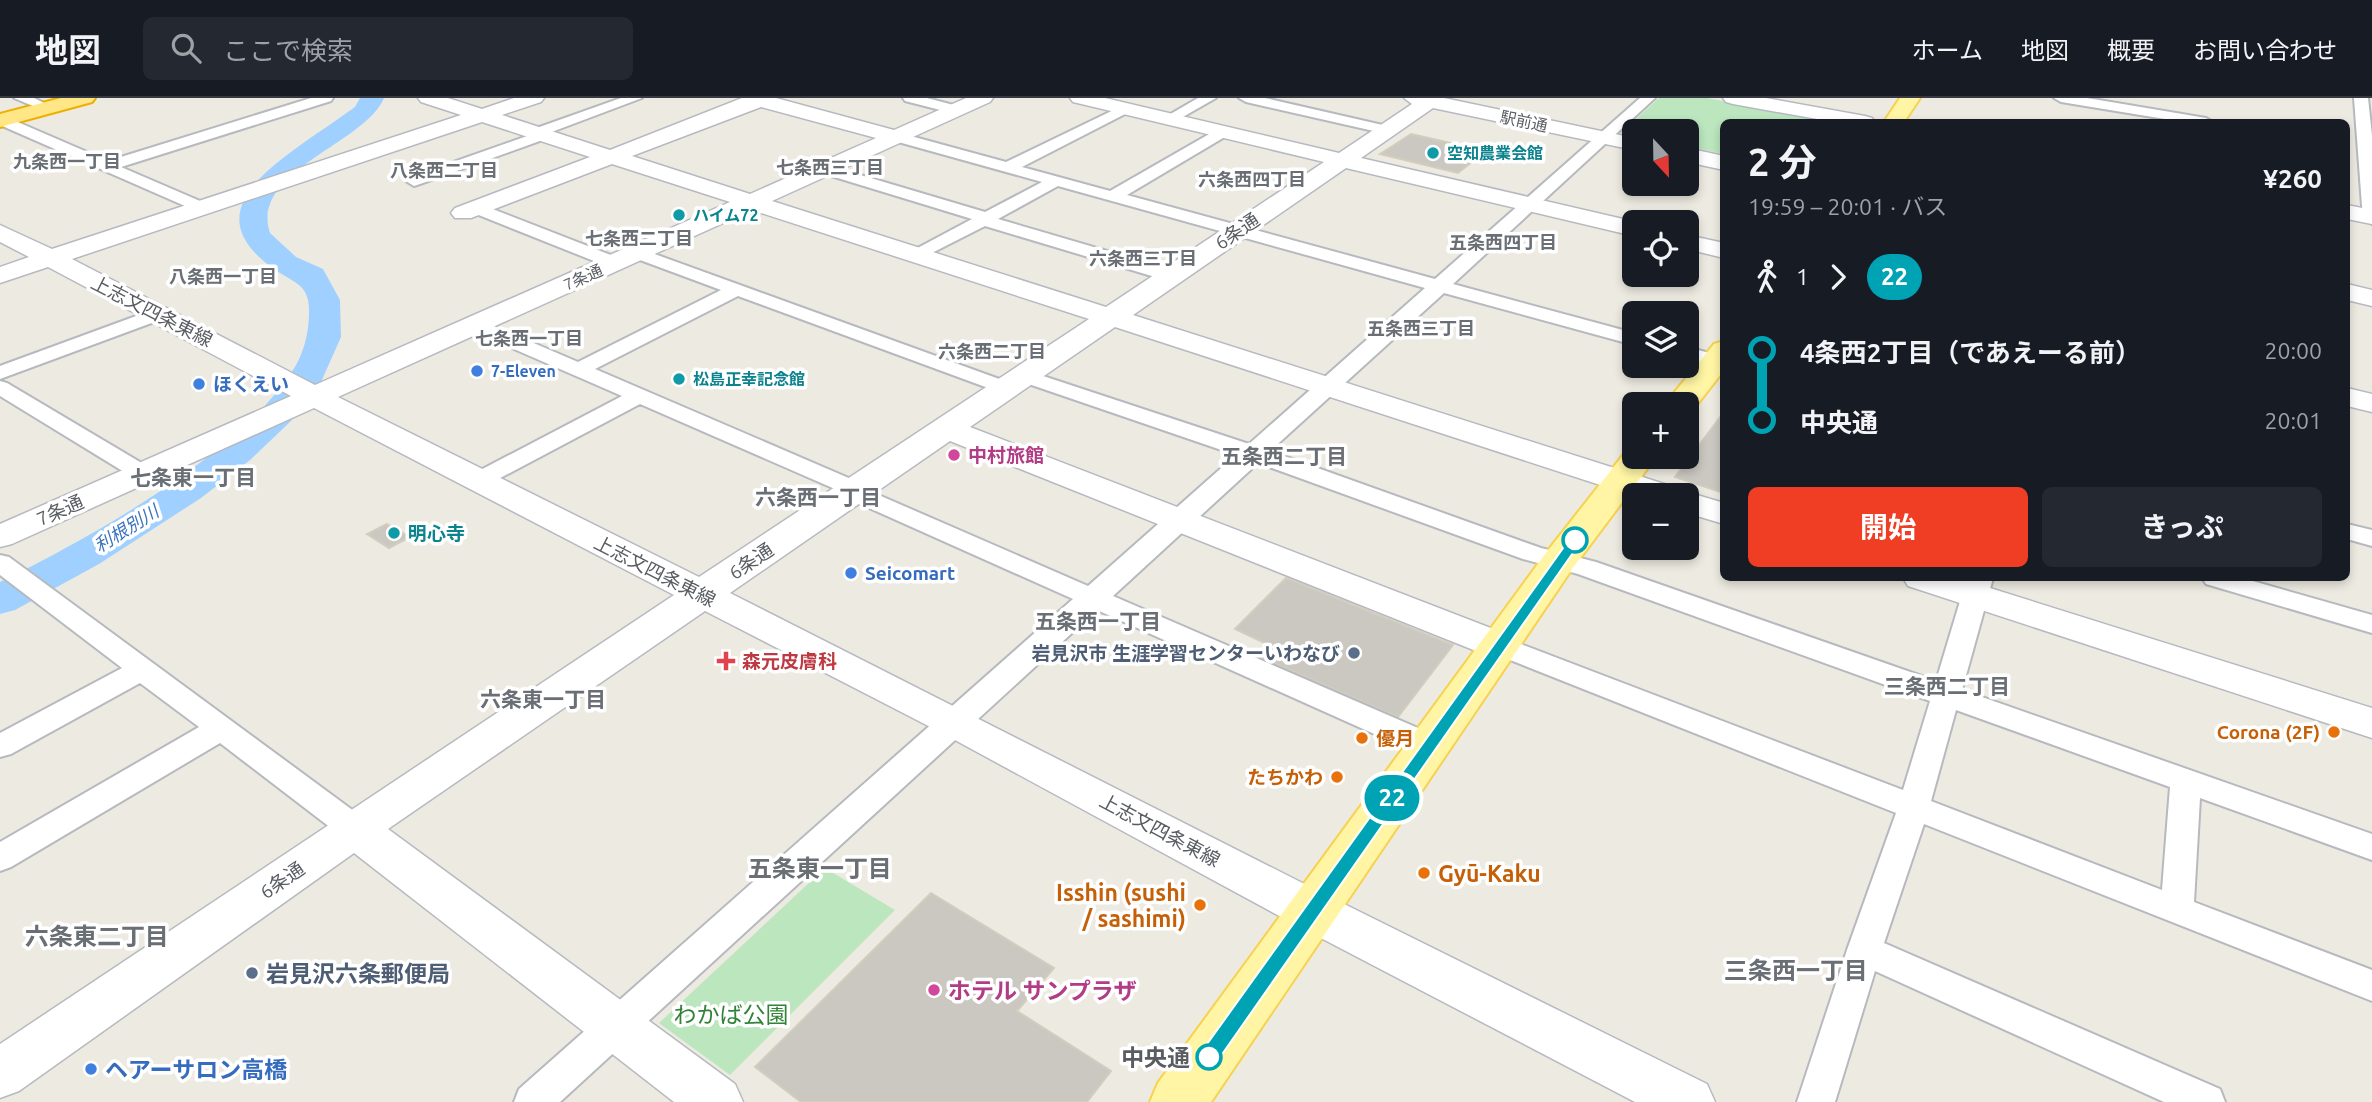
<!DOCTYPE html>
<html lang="ja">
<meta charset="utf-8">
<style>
:root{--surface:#171b24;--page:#242831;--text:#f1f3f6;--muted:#9ea1a6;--line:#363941;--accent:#f03e24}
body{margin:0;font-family:Ubuntu,"Noto Sans JP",sans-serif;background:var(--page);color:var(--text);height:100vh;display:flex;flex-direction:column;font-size:26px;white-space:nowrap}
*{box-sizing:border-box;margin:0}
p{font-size:23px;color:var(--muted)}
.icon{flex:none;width:38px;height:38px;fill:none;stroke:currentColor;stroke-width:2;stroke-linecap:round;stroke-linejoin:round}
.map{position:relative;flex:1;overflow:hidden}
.panel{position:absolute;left:1720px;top:21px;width:630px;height:462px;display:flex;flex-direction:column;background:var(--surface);border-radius:10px;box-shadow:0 4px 10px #0003}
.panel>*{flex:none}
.badge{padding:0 14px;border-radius:23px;font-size:24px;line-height:46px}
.needle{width:46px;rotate:158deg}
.controls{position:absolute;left:1622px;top:21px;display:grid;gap:14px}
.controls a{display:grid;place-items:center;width:77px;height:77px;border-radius:10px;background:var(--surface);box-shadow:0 4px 10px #0003;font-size:35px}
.map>.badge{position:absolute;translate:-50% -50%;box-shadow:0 0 0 4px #fff}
.legs{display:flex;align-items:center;gap:10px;height:77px;padding:0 28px;font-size:23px}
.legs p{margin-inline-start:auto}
.summary{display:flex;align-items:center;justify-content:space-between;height:119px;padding:0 28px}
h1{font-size:38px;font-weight:700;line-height:52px}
.cta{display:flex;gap:14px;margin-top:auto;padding:14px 28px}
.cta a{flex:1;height:80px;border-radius:10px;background:var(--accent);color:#fff;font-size:28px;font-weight:700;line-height:80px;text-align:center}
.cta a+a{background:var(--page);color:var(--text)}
ul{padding:0 28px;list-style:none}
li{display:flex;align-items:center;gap:24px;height:70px;font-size:26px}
li i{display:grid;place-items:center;width:10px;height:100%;margin:0 9px;background:currentColor}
li i::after{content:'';width:18px;height:18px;margin:-9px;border:5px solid;border-radius:50%;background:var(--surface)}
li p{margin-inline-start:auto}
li:first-child i{background:linear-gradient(#0000 50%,currentColor 0)}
li:last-child i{background:linear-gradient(currentColor 50%,#0000 0)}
header{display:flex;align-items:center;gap:42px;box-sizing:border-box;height:98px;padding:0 35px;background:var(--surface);border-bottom:2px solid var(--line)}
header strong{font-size:33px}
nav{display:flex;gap:38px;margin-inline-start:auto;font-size:24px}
.search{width:490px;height:63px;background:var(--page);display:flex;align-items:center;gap:18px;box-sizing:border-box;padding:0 24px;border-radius:10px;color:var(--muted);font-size:26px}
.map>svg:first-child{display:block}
</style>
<header>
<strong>地図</strong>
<div class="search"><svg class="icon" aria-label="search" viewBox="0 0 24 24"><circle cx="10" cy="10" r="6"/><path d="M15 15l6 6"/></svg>ここで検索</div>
<nav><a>ホーム</a><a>地図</a><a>概要</a><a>お問い合わせ</a></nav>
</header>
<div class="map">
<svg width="2372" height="1004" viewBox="0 0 2372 1004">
<rect width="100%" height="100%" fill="#edebe1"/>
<!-- green -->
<path fill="#bbe6be" d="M1659,0H1707L1814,21L1811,24H1724V56L1687,48V33H1634V37L1621,35Z
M825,770L895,812L730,977L659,925Z"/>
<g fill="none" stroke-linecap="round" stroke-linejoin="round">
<!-- river -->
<path fill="#9fd0ff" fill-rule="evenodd" d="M360,0H384C365,46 249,73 270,135L296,159L323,171L340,202L341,239L321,284L291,323L250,362L201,400L99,466L15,512L0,516V484C90,440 235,359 291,275C303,258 309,236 309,215C310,187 296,186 277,173C195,118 265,72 316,36C330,27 342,18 355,9Z"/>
</g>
<!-- building -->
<path fill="#cac8c0" stroke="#d2cdbf" stroke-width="2" d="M1411,36L1486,53L1458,75L1380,56Z
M1724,314V395L1675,379Z
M387,426L410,439L389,450L367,436Z
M1286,480L1453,547L1398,619L1258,558L1269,547L1235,531Z
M931,795L1054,870L1017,913L1111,973L1087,1004H801L755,969Z"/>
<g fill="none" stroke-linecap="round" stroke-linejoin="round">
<!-- street casing -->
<g stroke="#b6b9be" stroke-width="4">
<path id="street" d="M14,0H34L54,10L47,14Z
M311,0H333L331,3L121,69L207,106L209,110L201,115L0,27V18L6,19L108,63Z
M621,0H642L549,35L548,40L420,86L414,88L406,83L408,80L530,37L531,32Z
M903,0H927L961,9L963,12L956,16L905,3Z
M1198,0H1216L1174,24L1169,25L1162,21Z
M1239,0H1265L1387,28L1394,32L1387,36L1246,4Z
M1640,0H1655L1453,186L1634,235V247L1444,195L1270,353L1541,450L1596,464L1936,583L1967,480H1993L1962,592L2372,736V762L2200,700L2194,804L2372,872V903L1924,726L1884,845L2220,991L2225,1004H2164L1875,873L1835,1004H1797L1847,852L1896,715L1490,554L1486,548L1490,542L1500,539L1510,542L1903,692L1930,603L1578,476L1523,461L1258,365L1113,498L1441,640L1445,648L1441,656L1430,659L1419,656L1097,512L560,1004H514L519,991L1073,501L858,405L835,391L640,306L487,387H471L467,382L471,377L622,298L468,231L465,227L468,223H482L578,264L721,192L632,159L629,155L632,151L638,150L1013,286L1017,290L1013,294H999L738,198L595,271L851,381L874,395L1088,488L1236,357L1017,282L1014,278L1017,274H1031L1249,346L1425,190L1058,88L998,121L1179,174L1181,178L1179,182H1165L985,128L918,162L909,157L912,153L972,121L818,74L816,71L818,68H830L985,114L1042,84L891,42L888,39L891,36L896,34L1006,64L1124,7L1129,8L1131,11L1129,14L1022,69L1110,93L1218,31H1228L1230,34L1228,37L1127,97L1435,181ZM1956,612L2170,689L2162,792L1931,703Z
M2054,0H2087L2206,20L2213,24H2183L2061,4Z
M2354,0H2368L2372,38V126L2363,121Z
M477,105L621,161L624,165L621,169H609L471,114L469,110Z
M158,210L165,212L168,216L165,220L0,281V268Z
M1687,249L1724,259V271L1687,261Z
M0,283L7,285L150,370L154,375L150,380H134L0,298Z
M2347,426L2372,432V448L2347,441Z
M0,457L9,459L366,722L371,731L366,740L355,743L344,740L220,645L11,769L0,773V744L199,629L140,585L11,656L0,659V635L122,570L0,477Z
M2202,480H2242L2372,517V535L2206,486Z"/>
</g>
<!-- secondary casing -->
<g stroke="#b6bac0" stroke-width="3">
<path id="secondary" d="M418,0H448L482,11L514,0H544L541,4L502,17L610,52L742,0H776L894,32L966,0H993L990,4L772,103L1106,209L1324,64L1073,4L1070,0H1105L1339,55L1412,6L1404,0H1444L1634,40V52L1433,10L1361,60L1636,124L1634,138L1346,70L1133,217L1677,390L1681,396L1687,394L1724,405V426L1687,415V397L1634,398L1115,229L970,329L1514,539L1519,548L1514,557L1500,561L1486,557L950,343L730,495L1328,798L1707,986L1715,1004H1635L1294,826L942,635L705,513L388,731L735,986L743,1004H674L354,755L19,993L0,1000V946L674,497L314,310L12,446L0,449V426L291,298L48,169L0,185V169L29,159L0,144V127L52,151L461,17L421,4ZM761,9L876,40L750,96L632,58ZM482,24L590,59L455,110L451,115L455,120H471L612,66L730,104L315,287L72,161ZM752,112L1089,221L699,479L338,299Z
M1723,0H1766L1865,18L1872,20L1875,24H1834L1733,6L1726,4Z
M1687,50L1724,58V72L1687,64Z
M2347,107L2372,112V126L2347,121Z
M1687,137L1724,145V160L1687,151Z
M2347,186L2372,192V208L2347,202Z
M2347,290L2372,296V314L2347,308Z
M1903,480H1958L2372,610V640L1908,488Z"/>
</g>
<!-- primary casing -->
<g stroke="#f7d150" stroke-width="4">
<path id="primary" d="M1900,0H1920L1904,24H1884Z
M1724,243V272L1692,313L1687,314V306H1665L1714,246Z
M1634,350V359H1656L1572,471L1211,1004H1150L1158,985L1546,455L1627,352Z"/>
</g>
<!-- highway casing -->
<g stroke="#eeaf00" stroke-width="4">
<path id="highway" d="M61,0H95L92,4L0,29V16Z"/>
</g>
<!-- street -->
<use href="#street" fill="#fff" fill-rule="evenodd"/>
<!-- secondary -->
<use href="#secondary" fill="#fff" fill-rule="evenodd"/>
<!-- primary -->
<use href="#primary" fill="#fff5a4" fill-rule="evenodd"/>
<!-- highway -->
<use href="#highway" fill="#ffe686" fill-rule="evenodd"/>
</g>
<!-- line-1 -->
<path fill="#00a3b4" stroke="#fff" stroke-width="2" d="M1575,438L1582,442L1216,965L1209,968L1202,965L1199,959L1202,953L1571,439Z"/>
<!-- markers -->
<g fill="#0f9aa8" stroke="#fff" stroke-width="2.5">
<circle cx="1433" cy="55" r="7"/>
<circle cx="679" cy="117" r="7"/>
<circle cx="679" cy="281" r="7"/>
<circle cx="394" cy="435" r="7"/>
</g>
<g fill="#3f7fe0" stroke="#fff" stroke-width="2.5">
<circle cx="477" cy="273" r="7"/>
<circle cx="199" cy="286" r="7"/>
<circle cx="851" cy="475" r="7"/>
<circle cx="91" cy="971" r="7"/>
</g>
<g fill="#d1479c" stroke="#fff" stroke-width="2.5">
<circle cx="954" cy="357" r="7"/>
<circle cx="934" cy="892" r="7"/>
</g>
<g fill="#fff" stroke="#00a3b4" stroke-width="3.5">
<circle cx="1575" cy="442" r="12"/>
<circle cx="1209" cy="959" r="12"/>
</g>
<g fill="#5c6f8a" stroke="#fff" stroke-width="2.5">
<circle cx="1354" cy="555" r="7"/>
<circle cx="252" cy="875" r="7"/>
</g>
<path fill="#e0444e" stroke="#fff" stroke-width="2.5" d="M722.5 552.5h7v7h7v7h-7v7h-7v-7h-7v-7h7z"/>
<g fill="#e8710a" stroke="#fff" stroke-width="2.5">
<circle cx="2334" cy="634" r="7"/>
<circle cx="1362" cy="640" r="7"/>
<circle cx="1337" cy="679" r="7"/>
<circle cx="1424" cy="775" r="7"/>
<circle cx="1200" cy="807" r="7"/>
</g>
<g text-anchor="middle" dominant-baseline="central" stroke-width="7" stroke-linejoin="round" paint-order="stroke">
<!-- far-street labels -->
<g font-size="16" fill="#595d62" stroke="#fff">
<text transform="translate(1524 23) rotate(12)">駅前通</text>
<text transform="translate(583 179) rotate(-24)">7条通</text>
</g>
<!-- far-culture labels -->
<g font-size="16" font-weight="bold" fill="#0d838f" stroke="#fff" text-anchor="start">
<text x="1447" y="55">空知農業会館</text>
<text x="693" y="117">ハイム72</text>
<text x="693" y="281">松島正幸記念館</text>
</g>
<!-- far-shop labels -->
<g font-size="16" font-weight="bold" fill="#366cbe" stroke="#fff" text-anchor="start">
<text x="491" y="273">7-Eleven</text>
</g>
<!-- far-neighbourhood labels -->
<g font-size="18" font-weight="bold" fill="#6a6f75" stroke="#fff">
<text x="67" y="63">九条西一丁目</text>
<text x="830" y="69">七条西三丁目</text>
<text x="444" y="72">八条西二丁目</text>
<text x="1252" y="81">六条西四丁目</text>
<text x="639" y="140">七条西二丁目</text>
<text x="1503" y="144">五条西四丁目</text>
<text x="1143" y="160">六条西三丁目</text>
<text x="223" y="178">八条西一丁目</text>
<text x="1421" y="230">五条西三丁目</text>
<text x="529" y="240">七条西一丁目</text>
<text x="992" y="253">六条西二丁目</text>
</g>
<!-- far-water labels -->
<g font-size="18" font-style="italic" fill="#3b74be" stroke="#fff">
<text transform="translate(126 430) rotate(-32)">利根別川</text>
</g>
<!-- street labels -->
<g font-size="19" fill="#595d62" stroke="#fff">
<text transform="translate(1237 133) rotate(-34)">6条通</text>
<text transform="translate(152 213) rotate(27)">上志文四条東線</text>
<text transform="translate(60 412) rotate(-24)">7条通</text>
<text transform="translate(751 463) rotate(-34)">6条通</text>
<text transform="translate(655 473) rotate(27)">上志文四条東線</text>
<text transform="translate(1160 732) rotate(28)">上志文四条東線</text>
<text transform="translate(282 782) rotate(-35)">6条通</text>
</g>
<!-- shop labels -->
<g font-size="19" font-weight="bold" fill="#366cbe" stroke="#fff" text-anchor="start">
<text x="213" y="286">ほくえい</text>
<text x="865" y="475">Seicomart</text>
</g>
<!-- hotel labels -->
<g font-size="19" font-weight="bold" fill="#b23c85" stroke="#fff" text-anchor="start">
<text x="968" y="357">中村旅館</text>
</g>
<!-- culture labels -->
<g font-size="19" font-weight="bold" fill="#0d838f" stroke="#fff" text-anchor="start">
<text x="408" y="435">明心寺</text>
</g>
<!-- service labels -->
<g font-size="19" font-weight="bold" fill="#4e5e75" stroke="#fff" text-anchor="end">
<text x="1340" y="555">岩見沢市 生涯学習センターいわなび</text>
</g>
<!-- health labels -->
<g font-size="19" font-weight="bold" fill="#be3a42" stroke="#fff" text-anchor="start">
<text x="742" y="563">森元皮膚科</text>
</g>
<!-- food labels -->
<g font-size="19" font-weight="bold" fill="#c56008" stroke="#fff" text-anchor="end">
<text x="2320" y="634">Corona (2F)</text>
<text x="1376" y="640" text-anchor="start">優月</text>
<text x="1323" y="679">たちかわ</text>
</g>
<!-- neighbourhood labels -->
<g font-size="21" font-weight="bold" fill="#6a6f75" stroke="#fff">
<text x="1284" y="358">五条西二丁目</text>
<text x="193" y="379">七条東一丁目</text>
<text x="818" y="399">六条西一丁目</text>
<text x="1098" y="523">五条西一丁目</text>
<text x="1947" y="588">三条西二丁目</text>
<text x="543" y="601">六条東一丁目</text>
</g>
<!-- near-food labels -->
<g font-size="23" font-weight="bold" fill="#c56008" stroke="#fff" text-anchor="start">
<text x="1438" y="775">Gyū-Kaku</text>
<text x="1186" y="794" text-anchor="end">Isshin (sushi<tspan x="1186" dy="26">/ sashimi)</tspan></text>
</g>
<!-- near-service labels -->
<g font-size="23" font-weight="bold" fill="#4e5e75" stroke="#fff" text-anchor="start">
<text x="266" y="875">岩見沢六条郵便局</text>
</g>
<!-- near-hotel labels -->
<g font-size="23" font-weight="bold" fill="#b23c85" stroke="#fff" text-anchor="start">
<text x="948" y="892">ホテル サンプラザ</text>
</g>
<!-- near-park labels -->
<g font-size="23" fill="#308338" stroke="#fff">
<text x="731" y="916">わかば公園</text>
</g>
<!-- near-stop labels -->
<g font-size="23" font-weight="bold" fill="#595d62" stroke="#fff" text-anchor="end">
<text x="1190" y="959">中央通</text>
</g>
<!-- near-shop labels -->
<g font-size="23" font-weight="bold" fill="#366cbe" stroke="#fff" text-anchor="start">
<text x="105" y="971">ヘアーサロン高橋</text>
</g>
<!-- near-neighbourhood labels -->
<g font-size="24" font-weight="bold" fill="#6a6f75" stroke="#fff">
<text x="820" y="770">五条東一丁目</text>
<text x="97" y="838">六条東二丁目</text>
<text x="1796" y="872">三条西一丁目</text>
</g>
</g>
</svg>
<div class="controls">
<a><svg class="needle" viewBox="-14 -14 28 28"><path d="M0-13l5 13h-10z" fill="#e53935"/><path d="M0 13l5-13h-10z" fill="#9ea1a6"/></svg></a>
<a><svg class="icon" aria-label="locate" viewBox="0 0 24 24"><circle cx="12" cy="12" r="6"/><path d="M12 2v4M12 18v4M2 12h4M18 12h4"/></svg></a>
<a><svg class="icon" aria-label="layers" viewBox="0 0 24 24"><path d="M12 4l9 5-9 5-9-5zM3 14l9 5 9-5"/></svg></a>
<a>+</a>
<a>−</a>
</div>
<b class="badge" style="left:1392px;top:700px;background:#00a3b4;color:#fff">22</b>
<section class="panel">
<div class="summary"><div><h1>2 分</h1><p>19:59 – 20:01 · バス</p></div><b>¥260</b></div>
<div class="legs"><svg class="icon" aria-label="walk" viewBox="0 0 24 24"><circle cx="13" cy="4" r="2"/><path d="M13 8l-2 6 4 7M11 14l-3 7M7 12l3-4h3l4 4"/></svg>1<svg class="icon" aria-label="forward" viewBox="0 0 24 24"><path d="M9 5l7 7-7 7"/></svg><b class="badge" style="background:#00a3b4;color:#fff">22</b></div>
<ul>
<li><i style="color:#00a3b4"></i><b>4条西2丁目（であえーる前）</b><p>20:00</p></li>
<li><i style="color:#00a3b4"></i><b>中央通</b><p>20:01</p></li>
</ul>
<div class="cta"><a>開始</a><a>きっぷ</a></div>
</section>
</div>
